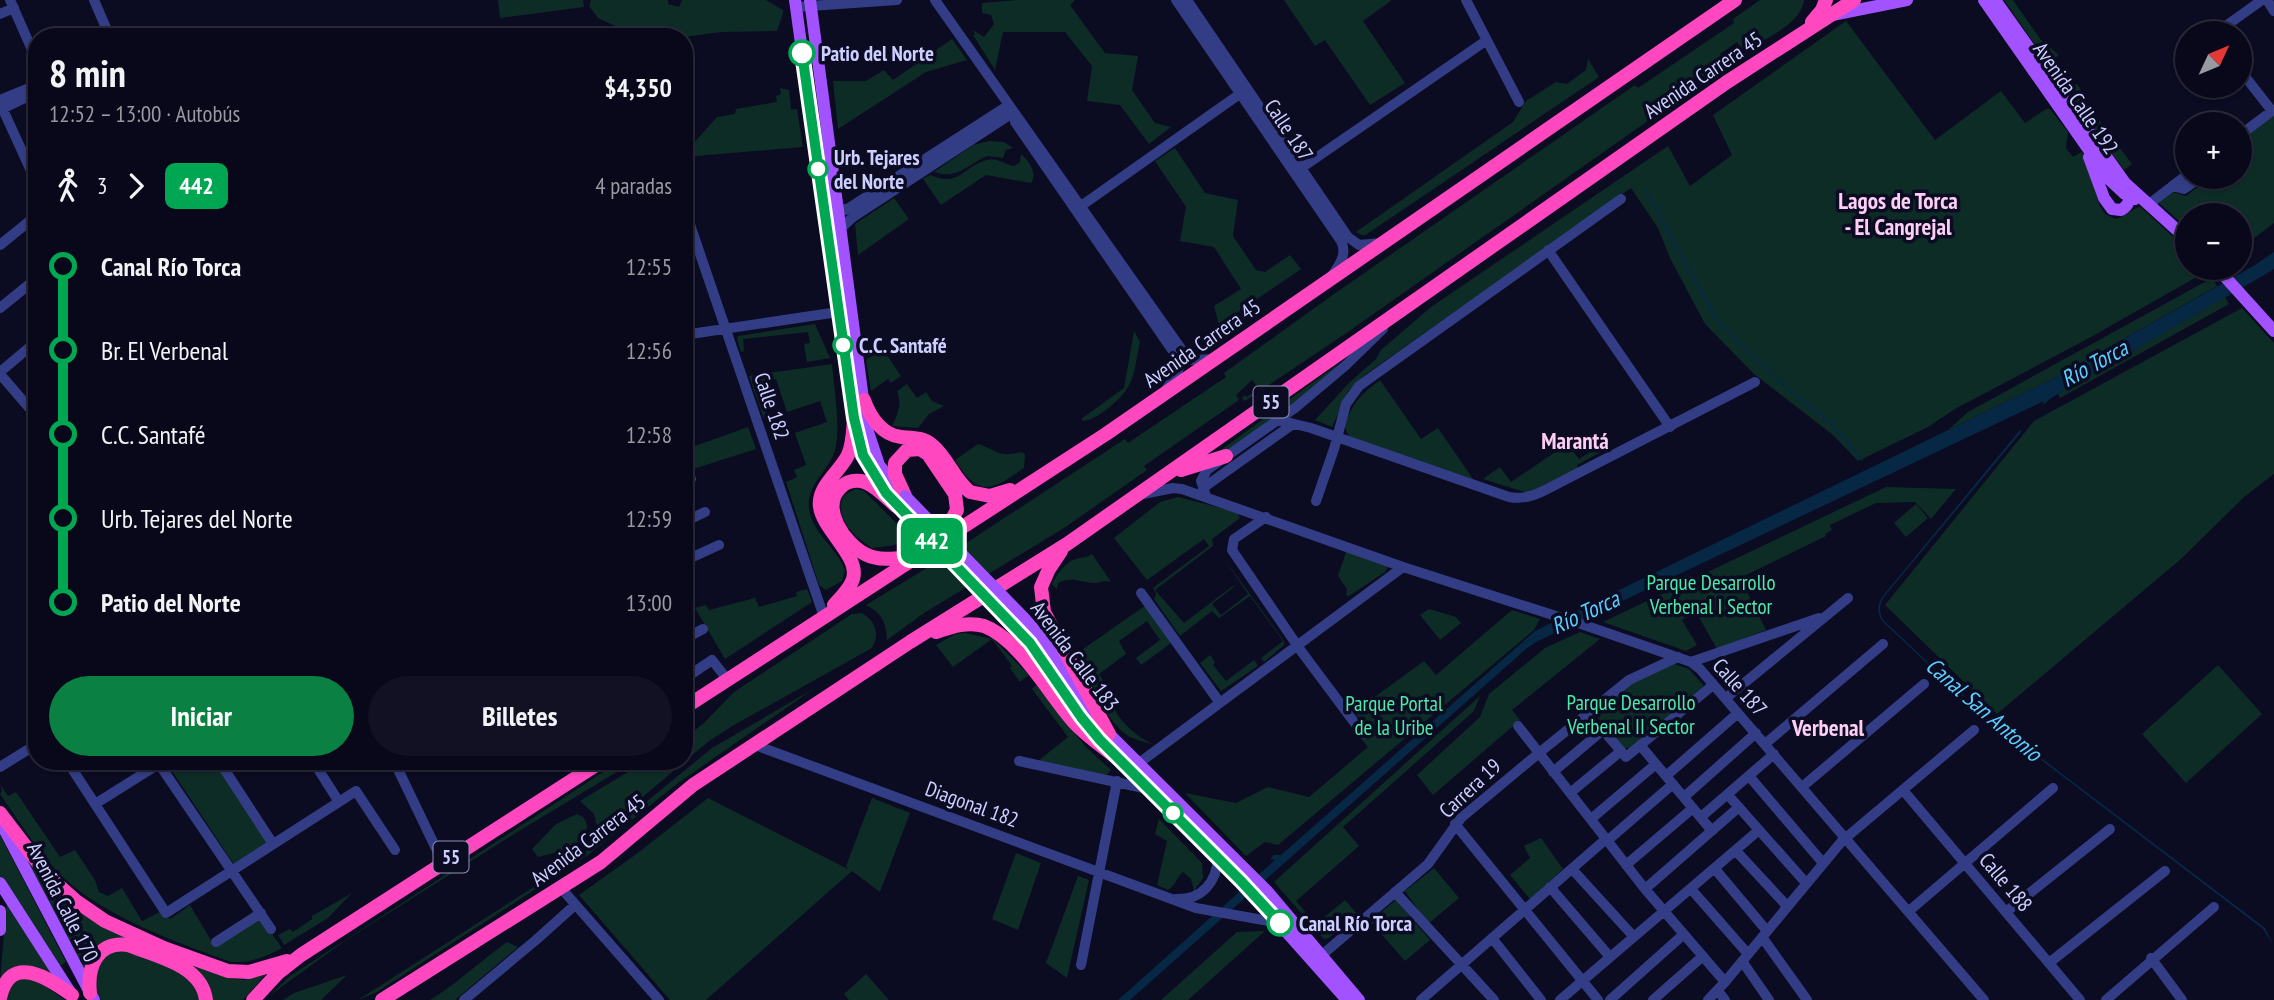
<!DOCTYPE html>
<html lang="es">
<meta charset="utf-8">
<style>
:root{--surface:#08081a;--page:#111123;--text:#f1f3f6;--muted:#989aa2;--line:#292939;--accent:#0b8043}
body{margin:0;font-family:"PT Sans Narrow",sans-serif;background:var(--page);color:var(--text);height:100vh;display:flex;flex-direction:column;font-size:26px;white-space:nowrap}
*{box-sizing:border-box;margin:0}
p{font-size:23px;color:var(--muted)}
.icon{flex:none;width:38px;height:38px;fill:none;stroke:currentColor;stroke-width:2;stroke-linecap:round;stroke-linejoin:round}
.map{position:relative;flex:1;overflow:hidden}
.sheet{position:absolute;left:28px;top:28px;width:665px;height:742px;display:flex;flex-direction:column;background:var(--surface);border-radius:28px;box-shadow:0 2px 5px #0004,0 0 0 2px var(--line)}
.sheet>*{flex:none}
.badge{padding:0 14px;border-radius:10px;font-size:24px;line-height:46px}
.needle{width:46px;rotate:46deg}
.buttons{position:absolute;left:2175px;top:21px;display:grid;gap:14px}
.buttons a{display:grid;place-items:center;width:77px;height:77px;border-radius:50%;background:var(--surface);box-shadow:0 2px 5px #0004,0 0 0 2px var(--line);font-size:35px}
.map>.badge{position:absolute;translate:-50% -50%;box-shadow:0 0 0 4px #fff}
.legs{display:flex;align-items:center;gap:10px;height:77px;padding:0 21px;font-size:23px}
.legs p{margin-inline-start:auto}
.overview{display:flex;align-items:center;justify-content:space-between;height:119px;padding:0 21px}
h1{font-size:38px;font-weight:600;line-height:52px}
.action{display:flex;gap:14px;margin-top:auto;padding:14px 21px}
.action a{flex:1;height:80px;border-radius:42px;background:var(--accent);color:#fff;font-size:28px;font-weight:600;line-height:80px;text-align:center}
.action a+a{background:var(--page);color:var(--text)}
ul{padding:0 21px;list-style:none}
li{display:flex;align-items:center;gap:24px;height:84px;font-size:26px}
li i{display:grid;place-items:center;width:10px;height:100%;margin:0 9px;background:currentColor}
li i::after{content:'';width:18px;height:18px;margin:-9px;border:5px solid;border-radius:50%;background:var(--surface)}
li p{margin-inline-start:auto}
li:first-child i{background:linear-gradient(#0000 50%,currentColor 0)}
li:last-child i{background:linear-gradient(currentColor 50%,#0000 0)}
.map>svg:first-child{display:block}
</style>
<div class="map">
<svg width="2274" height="1000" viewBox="0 0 2274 1000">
<rect width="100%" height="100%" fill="#0b0b22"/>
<!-- green -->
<path fill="#0e2c26" d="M498,0H583L584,7L500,18Z
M591,0H668V4L679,7L682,0H766L783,10V13L777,31L721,32L684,37H554L622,29L598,18L589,6Z
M1017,0H1075L1070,5L1105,53L1138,56L1132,90L1155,123L1171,127L1149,144L1120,105L1087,101L1092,66L1065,32H1003L995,70L973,35L975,34L973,30L984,37L994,24L991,15L982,13V3Z
M1284,0H1392L1363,21L1405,83L1370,105L1325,40L1315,46Z
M1760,0H1804C1802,22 1770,36 1753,47L1750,43L1742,49L1737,42L1720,54L1724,61L1653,111L1656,115L1652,118L1345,334L1245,401L1242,398L1245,395L1247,397L1259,389L1252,380L1236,395L1239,400L1144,466L1147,470L1064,528L924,613L887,640C886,622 882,613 866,605L948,555L1125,439L1128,443L1226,377L1224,373L1334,294L1635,85L1638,88L1734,23L1733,19Z
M2004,0H2013L2041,40L2059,55L2054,59L2064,75L2059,79Z
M1846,21L1935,140L2001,91L2025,123L2046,109H2050L2068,132L2066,148L2073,157L2082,152L2100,206L2105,214L2116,219C2126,216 2131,208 2141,207L2187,250L2188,268L2209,270L2091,337L1955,409L1928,427L1858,461L1833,435L1754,374L1705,324L1670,258L1658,228L1631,188L1366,374L1349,390L1332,427L1315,420L1350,382L1376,359L1381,350L1431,307L1668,146L1690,186L1732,155L1713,115Z
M952,39L967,60L926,72L838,129L833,81H866L884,70L893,80Z
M1588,59L1599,77L1364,236L1356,232L1513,122L1526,101L1556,82L1567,84L1586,70Z
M2077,84L2083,93L2080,95L2132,164L2124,170L2067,91Z
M780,88L789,90L791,110L797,109L803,147L684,157V148L691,146L717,117L735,114L736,109L777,102L776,96L781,94Z
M2274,115V223L2240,249V215H2188L2187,228L2159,203L2172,192L2186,196L2211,177H2240V154L2246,149L2245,137Z
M989,141L1004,142L1013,148L1006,150L1003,158L987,156C967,165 957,180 934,172L973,145Z
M1175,148L1205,193L1238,200L1233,236L1256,270L1265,272L1290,255L1301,269L1219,325L1214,306L1241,289L1214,247L1180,241L1186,207L1155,161Z
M1021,154C1029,161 1038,173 1031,183L986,175L941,205L923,179L930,175C960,188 963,166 987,160C997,157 1005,165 1014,166L1020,162Z
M894,198L909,219L858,255L855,224Z
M2212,278L2217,286L2051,380L1948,430L1968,412Z
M2225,297L2229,304L2060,398L2058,394Z
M2242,308L2274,343V474L2244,497L2181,559L1997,714L1885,605L2034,421Z
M815,324L830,358L807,362L804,344L810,343L808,332L743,339L744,351L741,352L737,339L738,336Z
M1134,331L1140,342C1133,374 1136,387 1107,409C1099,415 1094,419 1083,421L1081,419L1124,388Z
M883,349L901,376L891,383L888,379L871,391L866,360Z
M1342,361C1305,396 1259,435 1213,456Z
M832,364C834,388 840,422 836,446C832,470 806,482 809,509C812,533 837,548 845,570L842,581L826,590L819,585L786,482L797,477L794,470L806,465L795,433L827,422L820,401L787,412L776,379L757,386L768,418L764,419L749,376Z
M1380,380L1421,439L1438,428L1473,479L1349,437L1344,425C1354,402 1360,395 1380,380Z
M907,384L917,398L926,392L932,401L944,406L929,414L918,428L892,426C898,414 902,404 897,391Z
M748,427L756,449L687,471L684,466V450Z
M978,444C997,450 999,458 1021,452L1025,454L1024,468C991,491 979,498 955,460Z
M1567,444L1579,459L1600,446L1604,450L1577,465L1578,468L1530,492H1524L1483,479L1500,467L1511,482Z
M1886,487L1956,489L1931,519L1915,502L1876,503L1830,525L1832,530L1825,534L1826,536L1740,578L1766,630L1717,649L1696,612L1682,620L1697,645L1686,651L1603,622Z
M856,489L864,491L909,536L895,545L872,548C854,536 833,518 844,495Z
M1178,497L1237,512L1240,518L1212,539L1213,546L1155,590L1184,623L1234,585L1235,586L1212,604L1221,615L1248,594L1223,557L1284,641V645L1264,662L1261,658L1283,641L1250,596L1219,618L1212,611L1180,636L1154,599L1156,594L1153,588L1209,546L1204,539L1147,580L1114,538L1160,502Z
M1916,504L1928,518L1906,537L1894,523Z
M1347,549L1388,567L1385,572L1349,596L1346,595L1347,589L1338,576Z
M1092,554L1111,582C1103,579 1101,583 1094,583C1080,582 1071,576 1058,583L1057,589L1052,584C1057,574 1065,562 1076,559C1082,557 1086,558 1092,554Z
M807,589L812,602L725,659L695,608L706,605L709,610L755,598L759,607L797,596L796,592Z
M1146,605L1171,642L1170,644L1141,665L1136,658L1160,640L1147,621L1119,641L1126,654L1099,674C1107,685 1109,698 1115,710C1122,724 1138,737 1152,744C1145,742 1137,740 1130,737C1108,725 1086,677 1076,654Z
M1429,609L1456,617L1461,623L1440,640L1420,615Z
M1512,610L1540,619L1534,630L1278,845L1265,842L1246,856L1185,793L1236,803L1268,787L1309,797L1368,747L1359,736L1367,729L1354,712L1424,661L1436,675Z
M862,613C876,622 880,633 872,648L734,725L709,741L601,832L598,830L594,814L580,801L646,761H684V738L703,724L734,692L852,614Z
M1580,632L1600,639L1512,710L1520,720L1433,795L1417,775L1480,717L1489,694L1545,648Z
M965,633L993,639L1029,675L1020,682L1010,668L1012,666L992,639L953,667L936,645L955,634Z
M1210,655L1215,662L1213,665L1226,681L1254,660L1258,666L1221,691L1200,663Z
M1674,664L1689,669L1704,686L1629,748H1624L1594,713L1627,686Z
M2218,665L2262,714L2186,783L2142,734Z
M1036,685L1085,746L1111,770L1106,775L1038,761L1068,737L1032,689Z
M815,688L678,783L588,855L377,992L358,1000L574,861L712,748Z
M1480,696L1474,711L1343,827L1359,846L1296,901L1316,924L1345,900L1357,914L1329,938L1324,939L1274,882Z
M173,761H214L268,844L235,866L168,765Z
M620,761H635L514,834L346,940L269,996L290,976Z
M0,784L8,796L16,792L60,857L75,850L95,880L99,892L108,896L122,888L142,921L160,912L170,919L190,905L212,942L260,917L282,948C265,957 251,963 231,962C178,943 106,917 65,879C39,855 20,822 0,794L2,791Z
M708,798L848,869L846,866L872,798L910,813L880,892L852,871L706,1000H670L579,895L639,852Z
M577,814L583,817C601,841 554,853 538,857L532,849L556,824Z
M1159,819L1202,863L1203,878L1194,891L1191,879L1183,872C1176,878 1176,885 1168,890L1157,885L1167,841L1155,834Z
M0,835L66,962L59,967L0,876Z
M1541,838L1563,869L1530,899L1510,875L1530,858L1524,846Z
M17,845L48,883L228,978L243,980L265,975L243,1000H209L205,982L123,939C100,946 92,945 84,970Z
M1016,853L1041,863L1018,930L992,919Z
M1434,868L1459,898L1428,924L1405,891Z
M1078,876L1089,880L1067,978L1046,963Z
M352,893L328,918L284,945L278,935L290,929L293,932L312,919V916Z
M7,900L59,981L34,968L0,981Z
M1396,900L1430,940L1405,961L1370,921Z
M1265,931L1188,1000H1161L1237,932Z
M507,942L518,947L455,1000H430C458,983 480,961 507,942Z
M120,946L180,971L189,978L201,1000H101L95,989L100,957Z
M866,974L889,1000H849L844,994Z
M347,975L321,1000H283L294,993Z
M24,978L36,980L65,1000H7C9,988 13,982 24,978Z"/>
<!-- water -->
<path fill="#072845" d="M2274,252V269L2271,271L2051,398L2042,406L2044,401L1538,641L1527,648L1130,1000H1118L1275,860L1270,859L1274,855H1281L1535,631L2051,380L2255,265Z
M2020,430L2022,431L1883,598C1879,606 1879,612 1883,620L1982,713L2265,928L2274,946L2263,929L1981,714L1882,621C1877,612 1877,606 1882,597Z"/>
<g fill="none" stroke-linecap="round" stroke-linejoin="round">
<!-- stream -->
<path stroke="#072845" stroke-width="2" d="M1646,191L1718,322L1788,389L1829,422L1862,459"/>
<!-- minor -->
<path stroke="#323d85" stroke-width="10" d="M10,0L37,61
M94,0L110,37
M935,0L1184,353L1192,360L1213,359
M1176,0L1341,241C1347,253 1341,263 1333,274
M1187,0L1348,237L1359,245L1380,243
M1466,0L1519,102
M2267,0L2274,11
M796,7L897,0
M0,14L14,8
M2216,33L2262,0
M2240,70L2272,111L2240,135
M0,100L37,85
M0,103L37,184
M0,110L37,92
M1015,122L1177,357C1183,370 1174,378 1167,388
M1297,171L1487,40
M2172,186L2184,189L2201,177
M2148,205L2188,174
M1081,206L1244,91
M684,207L824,617
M838,207L845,210L849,208L1009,105
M841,228L853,217L1014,112
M0,245L37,215
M1548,250L1670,427
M0,308L37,278
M684,335L838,312L842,310
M0,372L37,341
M0,374L31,410L37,405
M1278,420L1311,428L1509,497C1526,500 1538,494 1553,486L1755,382
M684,482L691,479
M1203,488L1293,424
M1143,494L1173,488L1182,489L1403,567L1587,626L1691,662L1700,669L1984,1000
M1206,496L1201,481L1207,470L1295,408L1345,366L1383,329
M1316,501L1334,449L1346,404L1359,386L1621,199
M1266,517L1234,539L1232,550L1301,651L1363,734
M684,522L705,512
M684,561L719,545
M1141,593L1220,703
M684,639L703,629
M1691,662L1819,618
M684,679L712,660L727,679
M1726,698L1848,598
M1518,726L1645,889L1725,982
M1765,744L1883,644
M755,745L1196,908L1280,923
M1640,745L1712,831
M67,761L166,913L356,791L395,850
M219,761L273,844
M313,761L339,802
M394,761L443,863
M1019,761L1148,789
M1139,763L1403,567
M159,764L271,929
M0,767L37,744
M1553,772L1603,730L1626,757L1713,685
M1666,776L1738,713
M1749,776L1823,863
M1802,787L1924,684
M1903,790L2080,1000
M1570,793L1621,751
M1728,795L1806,883
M1684,797L1756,733
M95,804L162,762
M1701,817L1774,754
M1591,819L1656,764
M1455,824L1598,1000
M1607,841L1673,784
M1736,851L1787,906
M1626,865L1693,808
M1572,869L1634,937
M1715,869L1767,931
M1550,887L1610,957
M561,888L659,1000
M1645,889L1739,807
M1691,889L1748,954
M1395,892L1494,1000
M1176,899C1202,900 1217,882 1218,857
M1909,911L2053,788
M2006,912L2110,829
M1762,937L1807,1000
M1492,938L1541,1000
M216,942L261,913
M1322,955L1428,864L1461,818L1539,753L1629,680L1678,657
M2151,958L2182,1000
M1742,961L1769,1000
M2049,963L2165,871
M1081,965L1117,781
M1718,991L1725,1000
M464,1000L536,940L575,905
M1421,1000L1606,839
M1560,1000L1759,830
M1610,1000L1684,934
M1653,1000L1703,956
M1708,1000L1725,982L1842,841L1974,730
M2106,1000L2214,907"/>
<!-- major -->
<path stroke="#a253ff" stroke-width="12" d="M795,0L837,306L857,432L868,466L885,492
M810,0L867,429L879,465L900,491
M1984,0L2110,180L2125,194L2135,199
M1995,0L2125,183L2188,240
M1832,15L1907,0
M2089,157L2104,198L2112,209L2121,210C2130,205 2130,199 2128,190
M2217,268L2274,331
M1048,646L1084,702L1109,734L1268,892L1359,1000
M1040,655L1081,717L1099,738
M1114,754L1241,881L1347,1000
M0,821L94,1000
M0,883L70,992
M0,911V930"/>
<!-- highway -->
<path stroke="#ff47bf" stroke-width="14" d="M1812,22L1822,10L1826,0
M864,400C870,417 882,435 901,437C913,438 922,437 932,445C948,458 954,480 970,492L990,496L1010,490
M1181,470L1226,456
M905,496L895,474V463L907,450L920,449L928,454L955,494L957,510L942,538
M896,506C886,498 874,483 861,481C853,480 846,482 841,487C819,507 845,544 865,554C880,562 898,558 914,556
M1061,551L1049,569L1041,587L1044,612L1109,734
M834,605C840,598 850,589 853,579C860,556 823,530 820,507C817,486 840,472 848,455C853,444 853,431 854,418
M936,632C951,627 968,621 984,626C1019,639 1049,694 1073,721C1086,736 1104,747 1119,760
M684,708L1106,434L1735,0
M0,813L49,877L76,901L105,921L164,948L228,971L249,972L287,961
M90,993C87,967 97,941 128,945C156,956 202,965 206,1000
M0,998C10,952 48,978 72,995
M253,1000L278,973L301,955L602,761
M382,1000L601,862L693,785L910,642L1067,544L1727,82L1854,0"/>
<!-- major-bridge -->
<path stroke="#a253ff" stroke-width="12" d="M905,496L1024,618L1048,646
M896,506L1001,611L1040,655"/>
</g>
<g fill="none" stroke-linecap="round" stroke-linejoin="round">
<!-- line-1 casing -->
<g stroke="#fff" stroke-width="16">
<path id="line-1" d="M802,53L854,418L863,455L886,493L1030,643L1081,717L1100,740L1241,881L1280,923"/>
</g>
<!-- line-1 -->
<use href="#line-1" stroke="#00a651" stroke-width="10"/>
</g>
<!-- markers -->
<g fill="#fff" stroke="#00a651" stroke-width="3.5">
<circle cx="802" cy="53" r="12"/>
<circle cx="818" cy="169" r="9"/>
<circle cx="843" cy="345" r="9"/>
<circle cx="1173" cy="813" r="9"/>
<circle cx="1280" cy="923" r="12"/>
</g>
<g text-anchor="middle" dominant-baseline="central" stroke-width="7" stroke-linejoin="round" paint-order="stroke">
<!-- shield labels -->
<g fill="#0b0b22" stroke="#9294bd" stroke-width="2">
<rect x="1253.5" y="386.5" width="35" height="31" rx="5"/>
<rect x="433.5" y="841.5" width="35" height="31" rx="5"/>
</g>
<g font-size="19" font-weight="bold" fill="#cccfff">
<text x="1271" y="402">55</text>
<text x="451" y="857">55</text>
</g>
<!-- stop labels -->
<g font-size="21" font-weight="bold" fill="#cccfff" stroke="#0b0b22" text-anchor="start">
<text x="821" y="53">Patio del Norte</text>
<text x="834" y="157">Urb. Tejares<tspan x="834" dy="24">del Norte</tspan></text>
<text x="859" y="345">C.C. Santafé</text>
<text x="1299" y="923">Canal Río Torca</text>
</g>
<!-- street labels -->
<g font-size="21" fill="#cccfff" stroke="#0b0b22">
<text transform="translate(1703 75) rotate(-34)">Avenida Carrera 45</text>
<text transform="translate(2076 98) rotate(55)">Avenida Calle 192</text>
<text transform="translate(1289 130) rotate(56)">Calle 187</text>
<text transform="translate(1202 343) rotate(-35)">Avenida Carrera 45</text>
<text transform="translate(772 406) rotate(71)">Calle 182</text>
<text transform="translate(1075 656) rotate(53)">Avenida Calle 183</text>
<text transform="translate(1740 687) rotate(48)">Calle 187</text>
<text transform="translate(1470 788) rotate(-43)">Carrera 19</text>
<text transform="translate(972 804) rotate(20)">Diagonal 182</text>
<text transform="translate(588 840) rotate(-37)">Avenida Carrera 45</text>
<text transform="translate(2006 882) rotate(50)">Calle 188</text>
<text transform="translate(63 902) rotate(63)">Avenida Calle 170</text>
</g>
<!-- park labels -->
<g font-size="21" fill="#4fe9a8" stroke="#0b0b22">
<text x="1711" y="582">Parque Desarrollo<tspan x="1711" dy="24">Verbenal I Sector</tspan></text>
<text x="1631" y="702">Parque Desarrollo<tspan x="1631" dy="24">Verbenal II Sector</tspan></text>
<text x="1394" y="703">Parque Portal<tspan x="1394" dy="24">de la Uribe</tspan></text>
</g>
<!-- neighbourhood labels -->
<g font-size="23" font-weight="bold" fill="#ffcef6" stroke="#0b0b22">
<text x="1898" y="200">Lagos de Torca<tspan x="1898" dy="26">- El Cangrejal</tspan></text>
<text x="1575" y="440">Marantá</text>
<text x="1828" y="727">Verbenal</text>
</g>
<!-- water labels -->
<g font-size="23" font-style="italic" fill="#5acfff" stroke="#0b0b22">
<text transform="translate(2094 363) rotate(-29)">Río Torca</text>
<text transform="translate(1585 612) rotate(-25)">Río Torca</text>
<text transform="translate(1984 709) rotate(41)">Canal San Antonio</text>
</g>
</g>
</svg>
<div class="buttons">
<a><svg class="needle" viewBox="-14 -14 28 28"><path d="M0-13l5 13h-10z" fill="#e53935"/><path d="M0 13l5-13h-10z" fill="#989aa2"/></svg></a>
<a>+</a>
<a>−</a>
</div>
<b class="badge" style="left:932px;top:541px;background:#00a651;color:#fff">442</b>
<section class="sheet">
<div class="overview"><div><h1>8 min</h1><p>12:52 – 13:00 · Autobús</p></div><b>$4,350</b></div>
<div class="legs"><svg class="icon" aria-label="walk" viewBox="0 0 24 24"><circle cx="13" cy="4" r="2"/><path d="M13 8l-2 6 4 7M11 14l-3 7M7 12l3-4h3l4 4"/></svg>3<svg class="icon" aria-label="forward" viewBox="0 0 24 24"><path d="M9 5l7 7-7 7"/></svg><b class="badge" style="background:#00a651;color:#fff">442</b><p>4 paradas</p></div>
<ul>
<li><i style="color:#00a651"></i><b>Canal Río Torca</b><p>12:55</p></li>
<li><i style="color:#00a651"></i><span>Br. El Verbenal</span><p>12:56</p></li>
<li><i style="color:#00a651"></i><span>C.C. Santafé</span><p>12:58</p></li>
<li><i style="color:#00a651"></i><span>Urb. Tejares del Norte</span><p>12:59</p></li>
<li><i style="color:#00a651"></i><b>Patio del Norte</b><p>13:00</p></li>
</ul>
<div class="action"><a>Iniciar</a><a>Billetes</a></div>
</section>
</div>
